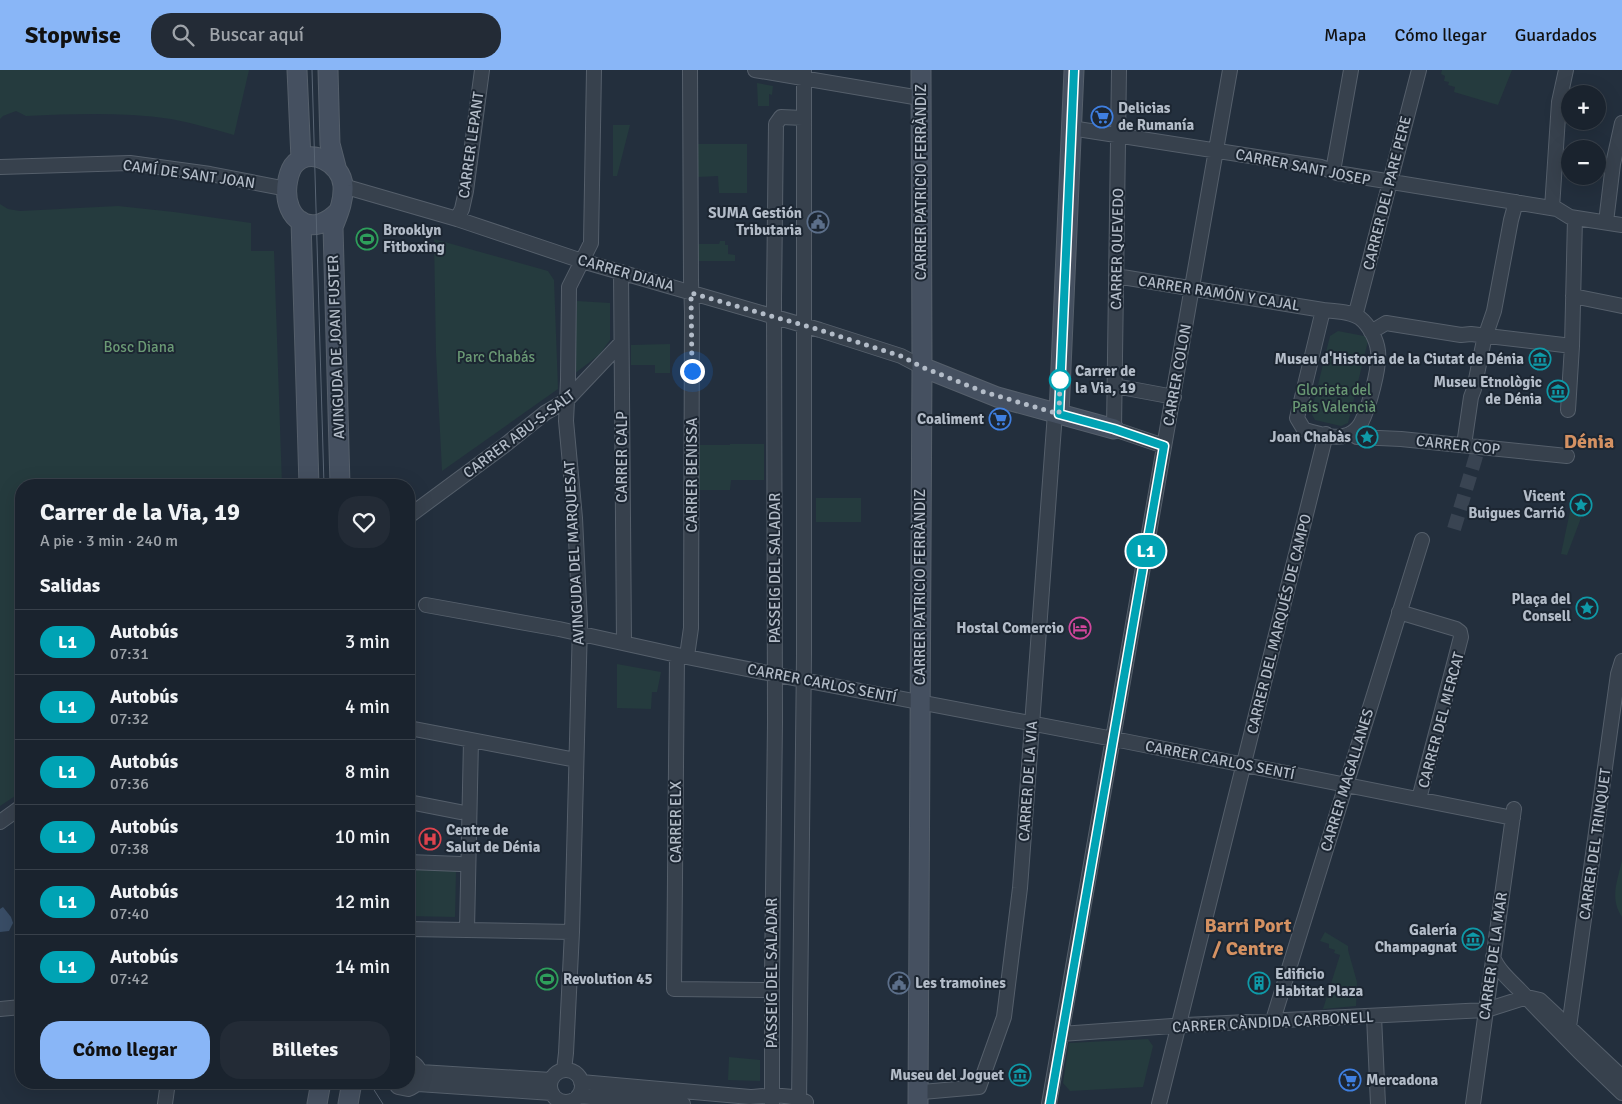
<!DOCTYPE html>
<html lang="es">
<meta charset="utf-8">
<style>
:root{--surface:#1a232e;--page:#232b36;--text:#f1f3f6;--muted:#9fa4aa;--line:#38404a;--accent:#89b6f7}
body{margin:0;font-family:Signika,sans-serif;background:var(--page);color:var(--text);height:100vh;display:flex;flex-direction:column;font-size:19px;white-space:nowrap}
*{box-sizing:border-box;margin:0}
p{font-size:16px;color:var(--muted)}
.icon{flex:none;width:28px;height:28px;fill:none;stroke:currentColor;stroke-width:2;stroke-linecap:round;stroke-linejoin:round}
.map{position:relative;flex:1;overflow:hidden}
.panel{position:absolute;left:15px;top:409px;width:400px;height:610px;display:flex;flex-direction:column;background:var(--surface);border-radius:20px;box-shadow:0 5px 20px #0002,0 0 0 1px var(--line)}
.panel>*{flex:none}
.badge{padding:0 10px;border-radius:16px;font-size:18px;line-height:32px}
.buttons{position:absolute;left:1561px;top:15px;display:grid;gap:10px}
.buttons a{display:grid;place-items:center;width:45px;height:45px;border-radius:50%;background:var(--surface);box-shadow:0 5px 20px #0002,0 0 0 1px var(--line);font-size:25px}
.you{position:absolute;width:25px;height:25px;margin:-12px;border:4px solid #fff;border-radius:50%;background:#1a73e8;box-shadow:0 0 0 8px #1a73e833}
.map>.badge{position:absolute;translate:-50% -50%;box-shadow:0 0 0 2px #fff}
h2{padding:0 25px;font-size:19px;line-height:45px}
.round{display:grid;place-items:center;flex:none;width:52px;height:52px;border-radius:20px;background:var(--page)}
.headline{display:flex;align-items:center;justify-content:space-between;height:85px;padding:0 25px}
h1{font-size:24px;font-weight:800;line-height:38px}
.action{display:flex;gap:10px;margin-top:auto;padding:10px 25px}
.action a{flex:1;height:58px;border-radius:20px;background:var(--accent);color:#111;font-size:20px;font-weight:800;line-height:58px;text-align:center}
.action a+a{background:var(--page);color:var(--text)}
ul{padding:0;list-style:none}
li{display:flex;align-items:center;gap:15px;height:65px;padding:0 25px;border-top:1px solid var(--line)}
li div{flex:1}
li b{display:block;font-size:19px}
li em{font-style:normal}
li .badge{min-width:55px;font-weight:700;text-align:center}
header{display:flex;align-items:center;gap:30px;box-sizing:border-box;height:70px;padding:0 25px;background:var(--accent);color:#111}
header strong{font-size:24px}
nav{display:flex;gap:28px;margin-inline-start:auto;font-size:18px}
.search{width:350px;height:45px;background:var(--page);display:flex;align-items:center;gap:12px;box-sizing:border-box;padding:0 18px;border-radius:20px;color:var(--muted);font-size:19px}
.map>svg:first-child{display:block}
</style>
<header>
<strong>Stopwise</strong>
<div class="search"><svg class="icon" aria-label="search" viewBox="0 0 24 24"><circle cx="10" cy="10" r="6"/><path d="M15 15l6 6"/></svg>Buscar aquí</div>
<nav><a>Mapa</a><a>Cómo llegar</a><a>Guardados</a></nav>
</header>
<div class="map">
<svg width="1622" height="1034" viewBox="0 0 1622 1034">
<rect width="100%" height="100%" fill="#232f3d"/>
<!-- green -->
<path fill="#253b3e" d="M0,0H249L234,65C213,59 192,53 171,49C122,42 74,44 26,46L16,41L3,46L0,49Z
M1442,0H1512L1498,35L1454,22L1455,17L1448,15L1449,12L1444,11L1445,6L1441,4Z
M757,13L773,16L772,25L769,24V36H758Z
M613,55H630L617,106H613Z
M698,74H747V123H719L718,106L698,107Z
M0,134L8,139L20,141L118,136L174,142L251,153V181H274L282,415H21V722L0,736Z
M434,169L548,201L554,210L558,319L442,401L436,283Z
M720,171H725V175H728V184L735,185V191H698V174H719Z
M577,231L610,233V270L599,285L574,304Z
M1338,261L1364,266L1368,271L1348,353L1341,356L1315,350L1311,343L1330,266Z
M670,274V303H655V295H631V275Z
M730,374H764V410H731L730,420H698V375H730Z
M1573,427L1587,432L1567,485L1561,484Z
M816,428H861V452H816Z
M617,594L661,602L657,622H652L651,639L617,638Z
M1622,790V847C1609,828 1618,810 1622,790Z
M409,799L456,801L455,847L409,846Z
M1325,862L1348,876V880L1357,912L1356,936L1323,939L1340,885L1334,883L1335,880L1329,878V874L1320,871Z
M1148,969L1153,976L1143,1017L1070,1021L1063,1013L1069,973Z
M729,987L760,990V1011L728,1010Z"/>
<!-- water -->
<path fill="#394d66" d="M3,837L11,847L13,853L9,861L0,862V839Z"/>
<g fill="none" stroke-linecap="round" stroke-linejoin="round">
<!-- street-tunnel -->
<path stroke="#394452" stroke-width="14" stroke-dasharray="14 7" stroke-linecap="butt" d="M1454,459L1477,383"/>
<!-- street casing -->
<g stroke="#555f6b" stroke-width="16">
<path id="street" d="M755,0L920,28
M1119,0L1114,359L1164,376
M1071,58L1321,97L1337,103L1557,139L1570,147L1622,155
M0,97L130,93L210,104L287,119
M1333,101L1351,0
M343,116L457,149L582,191L820,260L901,286L922,297
M1552,138L1559,32L1566,0
M457,149L462,139L466,121L482,0
M1606,152L1613,94L1622,53
M621,202L624,572
M1116,206L1323,240
M1573,226L1622,236
M1323,240C1334,241 1350,241 1360,248C1369,255 1377,270 1378,281C1380,298 1369,337 1361,353C1358,358 1353,363 1347,365C1334,370 1318,363 1305,360L1303,358L1297,348Z
M1352,244L1357,239L1419,0
M1371,262L1386,253L1461,265L1471,264L1572,276
M1115,316L1174,327
M1568,340L1572,276L1575,148
M1351,363L1357,367L1401,369L1567,386
M1465,368L1471,327L1474,319L1484,270L1494,241L1511,150L1516,132
M409,446L505,375L545,343L567,330L621,273
M426,535L559,559L677,585L803,610L1124,671L1513,748
M1399,542L1456,559L1460,562L1461,567L1419,729
M677,585L674,919L772,920
M687,586L691,558L692,242L691,210L690,0
M409,658L576,690
M409,732L460,742
M0,752L21,737
M409,792L460,794
M409,859L572,862
M467,860L471,670
M1493,887C1499,903 1516,915 1527,928C1558,961 1589,992 1622,1023
M0,939L21,937
M1374,946L1378,1034
M1273,950L1422,470
M1569,957L1618,604L1622,591
M1061,964L1186,955L1486,940L1527,927L1540,930L1622,1007
M564,1000L566,983L572,862L580,554L575,448L566,351L568,310L569,217L591,173L594,0
M550 1016a16 16 0 1 1 32 0a16 16 0 1 1-32 0Z
M420,1002L551,1010
M394,1012L398,1017L408,1019C424,1014 424,997 409,991
M581,1012L750,1027C766,1026 792,1023 806,1032
M418,1014L552,1023
M922,1022L979,1017L1004,947L1020,818L1055,343
M578,1026L683,1034
M165,1034L168,1012
M772,1034V908L775,652L774,229L776,54L781,47L803,48
M799,1034L804,585V0
M1049,1034L1230,0
M1159,1034L1326,364
M1473,1034L1514,739"/>
</g>
<!-- secondary casing -->
<g stroke="#555f6b" stroke-width="21">
<path id="secondary" d="M297,0L301,89
M328,0L330,74L336,97
M339,141C313,169 283,151 287,115C288,108 289,102 293,96C309,75 342,93 343,116C344,131 338,144 333,157L340,415
M301,151L309,415
M922,297L997,327L1114,359
M1059,344L1074,0
M317,1034L321,1012
M348,1034L352,1012
M918,1034L922,297L921,0"/>
</g>
<!-- street -->
<use href="#street" stroke="#37414d" stroke-width="14"/>
<!-- secondary -->
<use href="#secondary" stroke="#455060" stroke-width="19"/>
<!-- tram -->
<path stroke="#596574" stroke-width="1" d="M312,0L324,415
M369,1012L383,1034"/>
</g>
<g fill="none" stroke-linecap="round" stroke-linejoin="round">
<!-- line casing -->
<g stroke="#fff" stroke-width="11">
<path id="line" d="M1050,1034L1164,376L1114,359L1059,344L1074,0"/>
</g>
<!-- line -->
<use href="#line" stroke="#00a3b4" stroke-width="8"/>
<!-- walk -->
<path stroke="#b3bcc8" stroke-width="5" stroke-dasharray="0 9" d="M692,301L691,223L820,260L901,286L922,297L984,322L1059,344L1060,310"/>
</g>
<!-- icons -->
<defs>
<g id="supermarket-ring" transform="scale(1.125)"><circle r="9.5" fill="#1c2632" stroke="#3f7fe0" stroke-width="1.5"/><path d="M-6-5.5h2.5l.6 2H6L4.5 2H-2.5L-4.4-4H-6ZM-1.5 3.2a1.3 1.3 0 1 0 .1 0ZM3 3.2a1.3 1.3 0 1 0 .1 0Z" fill="#3f7fe0"/></g>
<g id="civic-ring" transform="scale(1.125)"><circle r="9.5" fill="#1c2632" stroke="#5c6f8a" stroke-width="1.5"/><path d="M-.6-6.5H3V-4.5H.6V-3L4-1V1h2V6H-6V1h2V-1L-.6-3ZM-1.2 2.5V6h2.4V2.5Z" fill="#5c6f8a"/></g>
<g id="stadium-ring" transform="scale(1.125)"><circle r="9.5" fill="#1c2632" stroke="#2e9e5b" stroke-width="1.5"/><path d="M0-5a6.5 5 0 1 0 0 10a6.5 5 0 1 0 0-10ZM-3.5-1.8h7v3.6h-7Z" fill="#2e9e5b"/></g>
<g id="museum-ring" transform="scale(1.125)"><circle r="9.5" fill="#1c2632" stroke="#0f9aa8" stroke-width="1.5"/><path d="M0-6L6-3V-2H-6V-3ZM-5-1h2V3h-2ZM-1-1h2V3h-2ZM3-1h2V3H3ZM-6 4H6V6H-6Z" fill="#0f9aa8"/></g>
<g id="sight-ring" transform="scale(1.125)"><circle r="9.5" fill="#1c2632" stroke="#0f9aa8" stroke-width="1.5"/><path d="M0-6L1.8-2.2L6-1.7L2.9 1.2L3.7 5.4L0 3.3L-3.7 5.4L-2.9 1.2L-6-1.7L-1.8-2.2Z" fill="#0f9aa8"/></g>
<g id="hotel-ring" transform="scale(1.125)"><circle r="9.5" fill="#1c2632" stroke="#d1479c" stroke-width="1.5"/><path d="M-6-4.5h1.5V1H6V5H4.5V3h-9V5H-6ZM-4 0a1.8 1.8 0 1 1 3.6 0ZM.5 0V-2.5h3Q6-2.5 6 0Z" fill="#d1479c"/></g>
<g id="hospital-ring" transform="scale(1.125)"><circle r="9.5" fill="#1c2632" stroke="#e0444e" stroke-width="1.5"/><path d="M-5-5h3v3.5h4V-5h3V5h-3V1.5h-4V5h-3Z" fill="#e0444e"/></g>
<g id="building-ring" transform="scale(1.125)"><circle r="9.5" fill="#1c2632" stroke="#0f9aa8" stroke-width="1.5"/><path d="M-4-6H4V6H1V3H-1V6H-4ZM-2.5-4.3h1.7v1.8h-1.7ZM.8-4.3h1.7v1.8H.8ZM-2.5-1h1.7V.8h-1.7ZM.8-1h1.7V.8H.8Z" fill="#0f9aa8"/></g>
</defs>
<g fill-rule="evenodd">
<use href="#supermarket-ring" x="1102" y="47"/>
<use href="#civic-ring" x="818" y="152"/>
<use href="#stadium-ring" x="367" y="169"/>
<use href="#museum-ring" x="1540" y="289"/>
<use href="#museum-ring" x="1558" y="321"/>
<use href="#supermarket-ring" x="1000" y="349"/>
<use href="#sight-ring" x="1367" y="367"/>
<use href="#sight-ring" x="1581" y="435"/>
<use href="#sight-ring" x="1587" y="538"/>
<use href="#hotel-ring" x="1080" y="558"/>
<use href="#hospital-ring" x="430" y="769"/>
<use href="#museum-ring" x="1473" y="869"/>
<use href="#stadium-ring" x="547" y="909"/>
<use href="#civic-ring" x="899" y="913"/>
<use href="#building-ring" x="1259" y="913"/>
<use href="#museum-ring" x="1020" y="1005"/>
<use href="#supermarket-ring" x="1350" y="1010"/>
</g>
<!-- markers -->
<circle fill="#fff" stroke="#00a3b4" stroke-width="2.5" cx="1060" cy="310" r="10"/>
<g text-anchor="middle" dominant-baseline="central" stroke-width="4" stroke-linejoin="round" paint-order="stroke">
<!-- poi labels -->
<g font-size="15" font-weight="bold" fill="#b3bcc8" stroke="#1c2632" text-anchor="end">
<text x="1118" y="38" text-anchor="start">Delicias<tspan x="1118" dy="17">de Rumanía</tspan></text>
<text x="802" y="143">SUMA Gestión<tspan x="802" dy="17">Tributaria</tspan></text>
<text x="383" y="160" text-anchor="start">Brooklyn<tspan x="383" dy="17">Fitboxing</tspan></text>
<text x="1524" y="289">Museu d'Historia de la Ciutat de Dénia</text>
<text x="1542" y="312">Museu Etnològic<tspan x="1542" dy="17">de Dénia</tspan></text>
<text x="984" y="349">Coaliment</text>
<text x="1351" y="367">Joan Chabàs</text>
<text x="1565" y="426">Vicent<tspan x="1565" dy="17">Buigues Carrió</tspan></text>
<text x="1571" y="529">Plaça del<tspan x="1571" dy="17">Consell</tspan></text>
<text x="1064" y="558">Hostal Comercio</text>
<text x="446" y="760" text-anchor="start">Centre de<tspan x="446" dy="17">Salut de Dénia</tspan></text>
<text x="1457" y="860">Galería<tspan x="1457" dy="17">Champagnat</tspan></text>
<text x="1275" y="904" text-anchor="start">Edificio<tspan x="1275" dy="17">Habitat Plaza</tspan></text>
<text x="563" y="909" text-anchor="start">Revolution 45</text>
<text x="915" y="913" text-anchor="start">Les tramoines</text>
<text x="1004" y="1005">Museu del Joguet</text>
<text x="1366" y="1010" text-anchor="start">Mercadona</text>
</g>
<!-- street labels -->
<g font-size="15" fill="#b3bcc8" stroke="#1c2632">
<text transform="translate(471 75) rotate(-82)">CARRER LEPANT</text>
<text transform="translate(1303 97) rotate(11)">CARRER SANT JOSEP</text>
<text transform="translate(189 104) rotate(8)">CAMÍ DE SANT JOAN</text>
<text transform="translate(921 112) rotate(-90)">CARRER PATRICIO FERRÀNDIZ</text>
<text transform="translate(1387 123) rotate(-76)">CARRER DEL PARE PERE</text>
<text transform="translate(1117 179) rotate(-89)">CARRER QUEVEDO</text>
<text transform="translate(626 203) rotate(16)">CARRER DIANA</text>
<text transform="translate(1219 223) rotate(9)">CARRER RAMÓN Y CAJAL</text>
<text transform="translate(336 277) rotate(-92)">AVINGUDA DE JOAN FUSTER</text>
<text transform="translate(1177 305) rotate(-80)">CARRER COLON</text>
<text transform="translate(519 364) rotate(-37)">CARRER ABU-S-SALT</text>
<text transform="translate(1458 375) rotate(6)">CARRER COP</text>
<text transform="translate(622 387) rotate(-90)">CARRER CALP</text>
<text transform="translate(692 405) rotate(-90)">CARRER BENISSA</text>
<text transform="translate(574 483) rotate(-93)">AVINGUDA DEL MARQUESAT</text>
<text transform="translate(775 498) rotate(-90)">PASSEIG DEL SALADAR</text>
<text transform="translate(920 517) rotate(-90)">CARRER PATRICIO FERRÀNDIZ</text>
<text transform="translate(1279 554) rotate(-76)">CARRER DEL MARQUÉS DE CAMPO</text>
<text transform="translate(822 613) rotate(11)">CARRER CARLOS SENTÍ</text>
<text transform="translate(1441 650) rotate(-75)">CARRER DEL MERCAT</text>
<text transform="translate(1220 690) rotate(11)">CARRER CARLOS SENTÍ</text>
<text transform="translate(1347 710) rotate(-73)">CARRER MAGALLANES</text>
<text transform="translate(1028 711) rotate(-86)">CARRER DE LA VIA</text>
<text transform="translate(676 752) rotate(-90)">CARRER ELX</text>
<text transform="translate(1595 774) rotate(-82)">CARRER DEL TRINQUET</text>
<text transform="translate(1493 886) rotate(-82)">CARRER DE LA MAR</text>
<text transform="translate(772 903) rotate(-90)">PASSEIG DEL SALADAR</text>
<text transform="translate(1273 952) rotate(-3)">CARRER CÀNDIDA CARBONELL</text>
</g>
<!-- park labels -->
<g font-size="15" fill="#6a9974" stroke="#1c2632">
<text x="139" y="277">Bosc Diana</text>
<text x="496" y="287">Parc Chabás</text>
<text x="1334" y="320">Glorieta del<tspan x="1334" dy="17">País Valencià</tspan></text>
</g>
<!-- stop labels -->
<g font-size="15" font-weight="bold" fill="#b3bcc8" stroke="#1c2632" text-anchor="start">
<text x="1075" y="301">Carrer de<tspan x="1075" dy="17">la Via, 19</tspan></text>
</g>
<!-- district labels -->
<g font-size="20" font-weight="bold" fill="#d49162" stroke="#1c2632">
<text x="1589" y="371">Dénia</text>
<text x="1248" y="855">Barri Port<tspan x="1248" dy="23">/ Centre</tspan></text>
</g>
</g>
</svg>
<div class="buttons">
<a>+</a>
<a>−</a>
</div>
<div class="you" style="left:692px;top:301px"></div>
<b class="badge" style="left:1146px;top:481px;background:#00a3b4;color:#fff">L1</b>
<section class="panel">
<div class="headline"><div><h1>Carrer de la Via, 19</h1><p>A pie · 3 min · 240 m</p></div><a class="round"><svg class="icon" aria-label="heart" viewBox="0 0 24 24"><path d="M12 20l-8-8c-3-5 5-10 8-4 3-6 11-1 8 4z"/></svg></a></div>
<h2>Salidas</h2>
<ul>
<li><span class="badge" style="background:#00a3b4;color:#fff">L1</span><div><b>Autobús</b><p>07:31</p></div><em>3 min</em></li>
<li><span class="badge" style="background:#00a3b4;color:#fff">L1</span><div><b>Autobús</b><p>07:32</p></div><em>4 min</em></li>
<li><span class="badge" style="background:#00a3b4;color:#fff">L1</span><div><b>Autobús</b><p>07:36</p></div><em>8 min</em></li>
<li><span class="badge" style="background:#00a3b4;color:#fff">L1</span><div><b>Autobús</b><p>07:38</p></div><em>10 min</em></li>
<li><span class="badge" style="background:#00a3b4;color:#fff">L1</span><div><b>Autobús</b><p>07:40</p></div><em>12 min</em></li>
<li><span class="badge" style="background:#00a3b4;color:#fff">L1</span><div><b>Autobús</b><p>07:42</p></div><em>14 min</em></li>
</ul>
<div class="action"><a>Cómo llegar</a><a>Billetes</a></div>
</section>
</div>
